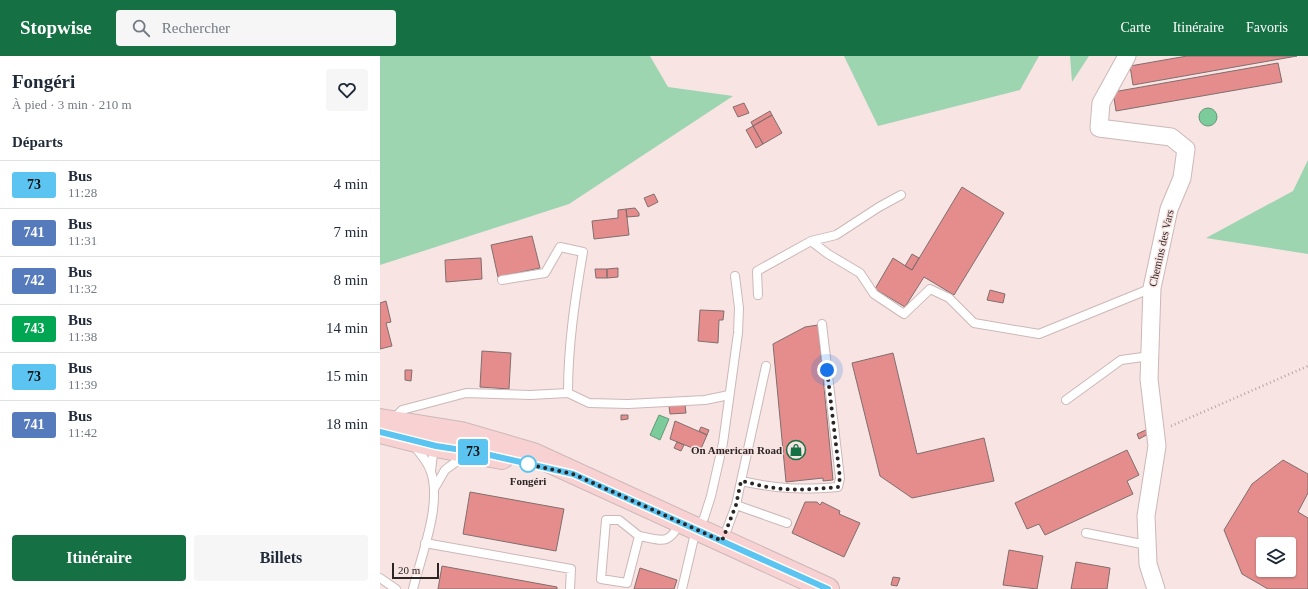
<!DOCTYPE html>
<html lang="fr">
<meta charset="utf-8">
<style>
:root{--surface:#fff;--page:#f6f6f7;--text:#1f2937;--muted:#747a83;--line:#e0e1e3;--accent:#157044}
body{margin:0;font-family:Georgia,serif;background:var(--page);color:var(--text);height:100vh;display:flex;flex-direction:column;font-size:15px;white-space:nowrap}
*{box-sizing:border-box;margin:0}
p{font-size:13px;color:var(--muted)}
.icon{flex:none;width:22px;height:22px;fill:none;stroke:currentColor;stroke-width:2;stroke-linecap:round;stroke-linejoin:round}
.map{position:relative;flex:1;overflow:hidden}
.sheet{display:flex;flex-direction:column;background:var(--surface);width:380px}
.sheet>*{flex:none}
.badge{padding:0 8px;border-radius:3px;font-size:14px;line-height:26px}
.tools{position:absolute;left:876px;top:481px;display:grid;gap:8px}
.tools a{display:grid;place-items:center;width:40px;height:40px;border-radius:4px;background:var(--surface);box-shadow:0 1px 3px #0004;font-size:20px}
.scale{position:absolute;left:12px;bottom:10px;width:47px;box-sizing:border-box;padding-left:4px;border:2px solid #2c2524;border-top:0;font-size:11px;line-height:14px;white-space:nowrap;color:#2c2524;-webkit-text-stroke:3px #f8e4e3;paint-order:stroke}
.you{position:absolute;width:20px;height:20px;margin:-10px;border:3px solid #fff;border-radius:50%;background:#1a73e8;box-shadow:0 0 0 6px #1a73e833}
.map>.badge{position:absolute;translate:-50% -50%;box-shadow:0 0 0 2px #fff}
h2{padding:0 12px;font-size:15px;line-height:36px}
.round{display:grid;place-items:center;flex:none;width:42px;height:42px;border-radius:4px;background:var(--page)}
.overview{display:flex;align-items:center;justify-content:space-between;height:68px;padding:0 12px}
h1{font-size:19px;font-weight:800;line-height:30px}
.primary-button{display:flex;gap:8px;margin-top:auto;padding:8px 12px}
.primary-button a{flex:1;height:46px;border-radius:4px;background:var(--accent);color:#fff;font-size:16px;font-weight:800;line-height:46px;text-align:center}
.primary-button a+a{background:var(--page);color:var(--text)}
ul{padding:0;list-style:none}
li{display:flex;align-items:center;gap:12px;height:48px;padding:0 12px;border-top:1px solid var(--line)}
li div{flex:1}
li b{display:block;font-size:15px}
li em{font-style:normal}
li .badge{min-width:44px;font-weight:700;text-align:center}
header{display:flex;align-items:center;gap:24px;box-sizing:border-box;height:56px;padding:0 20px;background:var(--accent);color:#fff}
header strong{font-size:19px}
nav{display:flex;gap:22px;margin-inline-start:auto;font-size:14px}
.search{width:280px;height:36px;background:var(--page);display:flex;align-items:center;gap:10px;box-sizing:border-box;padding:0 14px;border-radius:4px;color:var(--muted);font-size:15px}
main{display:flex;flex:1;min-height:0}
.map>svg:first-child{display:block}
</style>
<header>
<strong>Stopwise</strong>
<div class="search"><svg class="icon" aria-label="search" viewBox="0 0 24 24"><circle cx="10" cy="10" r="6"/><path d="M15 15l6 6"/></svg>Rechercher</div>
<nav><a>Carte</a><a>Itinéraire</a><a>Favoris</a></nav>
</header>
<main>
<section class="sheet">
<div class="overview"><div><h1>Fongéri</h1><p>À pied · 3 min · 210 m</p></div><a class="round"><svg class="icon" aria-label="heart" viewBox="0 0 24 24"><path d="M12 20l-8-8c-3-5 5-10 8-4 3-6 11-1 8 4z"/></svg></a></div>
<h2>Départs</h2>
<ul>
<li><span class="badge" style="background:#5bc4f1;color:#111">73</span><div><b>Bus</b><p>11:28</p></div><em>4 min</em></li>
<li><span class="badge" style="background:#567bbd;color:#fff">741</span><div><b>Bus</b><p>11:31</p></div><em>7 min</em></li>
<li><span class="badge" style="background:#567bbd;color:#fff">742</span><div><b>Bus</b><p>11:32</p></div><em>8 min</em></li>
<li><span class="badge" style="background:#00a651;color:#fff">743</span><div><b>Bus</b><p>11:38</p></div><em>14 min</em></li>
<li><span class="badge" style="background:#5bc4f1;color:#111">73</span><div><b>Bus</b><p>11:39</p></div><em>15 min</em></li>
<li><span class="badge" style="background:#567bbd;color:#fff">741</span><div><b>Bus</b><p>11:42</p></div><em>18 min</em></li>
</ul>
<div class="primary-button"><a>Itinéraire</a><a>Billets</a></div>
</section>
<div class="map">
<svg width="928" height="533" viewBox="0 0 928 533">
<rect width="100%" height="100%" fill="#f8e4e3"/>
<!-- green -->
<path fill="#9dd5b1" d="M0,0H270L288,31L353,40L189,148L0,209Z
M464,0H659L640,34L498,70Z
M690,0H709L692,26Z
M928,104V198L826,182L913,135Z"/>
<!-- water -->
<path fill="#7bcb9b" stroke="#639977" d="M819 61a9 9 0 1 1 18 0a9 9 0 1 1-18 0Z
M279,359L289,363L280,384L270,379Z"/>
<!-- building -->
<path fill="#e48d8c" stroke="#806e6e" fill-rule="evenodd" d="M807,0H917L753,29L750,10Z
M898,7L902,26L736,55L733,36Z
M364,47L369,57L358,61L353,51Z
M390,55L392,59L373,70L371,66Z
M392,59L402,77L383,88L373,70Z
M373,70L383,88L376,92L366,74Z
M582,131L624,157L574,239L544,221L525,251L495,233L513,202L532,214Z
M274,138L278,146L268,151L264,142Z
M255,152L259,157V160L247,161L246,153Z
M246,153L249,179L214,183L212,165L238,162V154Z
M152,180L160,212L118,221L111,189Z
M532,198L539,202L532,214L525,210Z
M101,202L102,223L66,226L65,204Z
M238,212V221L227,222V213Z
M215,213H227V222H216Z
M610,234L625,238L623,247L607,244Z
M6,245L11,266L6,267L12,290L0,293V247Z
M320,254L344,255L343,264H339L338,287L318,285Z
M438,269L453,424L443,425V422L406,426L393,288L425,271Z
M102,295L131,297L129,333L100,331Z
M513,297L537,398L604,382L614,425L532,442L500,420L472,307Z
M25,314H32L31,325L25,324Z
M305,349L306,357L290,358L289,350Z
M241,359H248V363L241,364Z
M295,365L327,379L320,395L290,383Z
M321,371L329,374L327,379L319,375Z
M768,373L770,377L759,383L757,378Z
M297,386L304,389L301,395L294,392Z
M747,394L759,419L747,425L753,438L665,479L659,468L647,473L635,447Z
M903,404L928,418V437L918,456L928,462V533H888L862,518L844,474L872,428ZM883,488H909V514H883Z
M90,436L184,453L176,495L83,478Z
M425,446H437L440,449L442,446L460,455L459,458L480,467L464,501L412,477Z
M629,494L663,500L657,533L623,529Z
M696,506L730,512L727,533H691Z
M62,510L177,531V533H58Z
M260,512L297,524L294,533H254Z
M513,521L520,522L517,530L511,529Z"/>
<g fill="none" stroke-linecap="round" stroke-linejoin="round">
<!-- lane casing -->
<g stroke="#ccb8b8" stroke-width="10">
<path id="lane" d="M431,185L456,179L499,151L521,139
M122,224L165,217L180,191L203,196C195,243 188,289 188,337
M378,239L377,215L431,185L448,198L480,217L494,238L524,258L550,233L569,242L594,267L659,278L772,232
M686,344L741,304L770,300
M13,363L22,354L86,337L150,339L188,337L209,347L248,348L325,344L349,339
M51,415L53,398L56,390
M361,425L386,310
M54,433L65,414L85,399
M356,449L361,425C398,433 420,434 458,431L460,422L442,268
M706,477L767,489
M259,480L239,464H226L221,523L247,527L259,480C282,484 288,490 300,467
M343,484L356,449L407,467
M45,487L191,513L190,533
M0,522L16,533
M33,533C41,500 62,449 51,416C48,406 41,398 34,390
M302,533L316,473L324,462L331,440L343,387L358,277L359,252L355,220"/>
</g>
<!-- street casing -->
<g stroke="#ccb8b8" stroke-width="19">
<path id="street" d="M747,0L721,47L719,72L791,81L806,93L802,122L789,153L772,232L769,323L777,390L766,460L768,508L776,533"/>
</g>
<!-- secondary casing -->
<g stroke="#ccb8b8" stroke-width="24">
<path id="secondary" d="M0,364L81,377L153,398L448,533
M0,376L56,390L122,402"/>
</g>
<!-- path -->
<path stroke="#b4a4a3" stroke-width="2.5" stroke-dasharray="1 3" stroke-linecap="butt" d="M791,370L928,310"/>
<!-- lane -->
<use href="#lane" stroke="#fff" stroke-width="8"/>
<!-- street -->
<use href="#street" stroke="#fff" stroke-width="17"/>
<!-- secondary -->
<use href="#secondary" stroke="#f8d2d3" stroke-width="22"/>
</g>
<g fill="none" stroke-linecap="round" stroke-linejoin="round">
<!-- line casing -->
<g stroke="#fff" stroke-width="9">
<path id="line" d="M0,376L56,390L101,397L193,418L448,533"/>
</g>
<!-- line -->
<use href="#line" stroke="#5bc4f1" stroke-width="6"/>
<!-- walk -->
<path stroke="#2c2524" stroke-width="4" stroke-dasharray="0 7.2" d="M148,408H146L193,418L342,485L356,449L361,425C372,427 384,431 395,432C416,435 437,433 458,431L460,422L447,314"/>
</g>
<!-- icons -->
<defs>
<g id="shop-ring" transform="scale(1)"><circle r="9.5" fill="#f8e4e3" stroke="#157044" stroke-width="1.5"/><path d="M-5-2.5h2.3a2.7 3.5 0 0 1 5.4 0H5L5.5 6h-11ZM-1.5-2.5h3a1.5 2.3 0 0 0-3 0Z" fill="#157044"/></g>
</defs>
<g fill-rule="evenodd">
<use href="#shop-ring" x="416" y="394"/>
</g>
<!-- markers -->
<circle fill="#fff" stroke="#5bc4f1" stroke-width="2" cx="148" cy="408" r="8"/>
<g text-anchor="middle" dominant-baseline="central" stroke-width="3" stroke-linejoin="round" paint-order="stroke">
<!-- street labels -->
<g font-size="11" fill="#2c2524" stroke="#f8e4e3">
<text transform="translate(781 192) rotate(-77)">Chemins des Vars</text>
</g>
<!-- poi labels -->
<g font-size="11" font-weight="bold" fill="#2c2524" stroke="#f8e4e3" text-anchor="end">
<text x="402" y="394">On American Road</text>
</g>
<!-- stop labels -->
<g font-size="11" font-weight="bold" fill="#2c2524" stroke="#f8e4e3">
<text x="148" y="425">Fongéri</text>
</g>
</g>
</svg>
<div class="tools">
<a><svg class="icon" aria-label="layers" viewBox="0 0 24 24"><path d="M12 4l9 5-9 5-9-5zM3 14l9 5 9-5"/></svg></a>
</div>
<div class="scale">20 m</div>
<div class="you" style="left:447px;top:314px"></div>
<b class="badge" style="left:93px;top:396px;background:#5bc4f1;color:#111">73</b>
</div>
</main>
